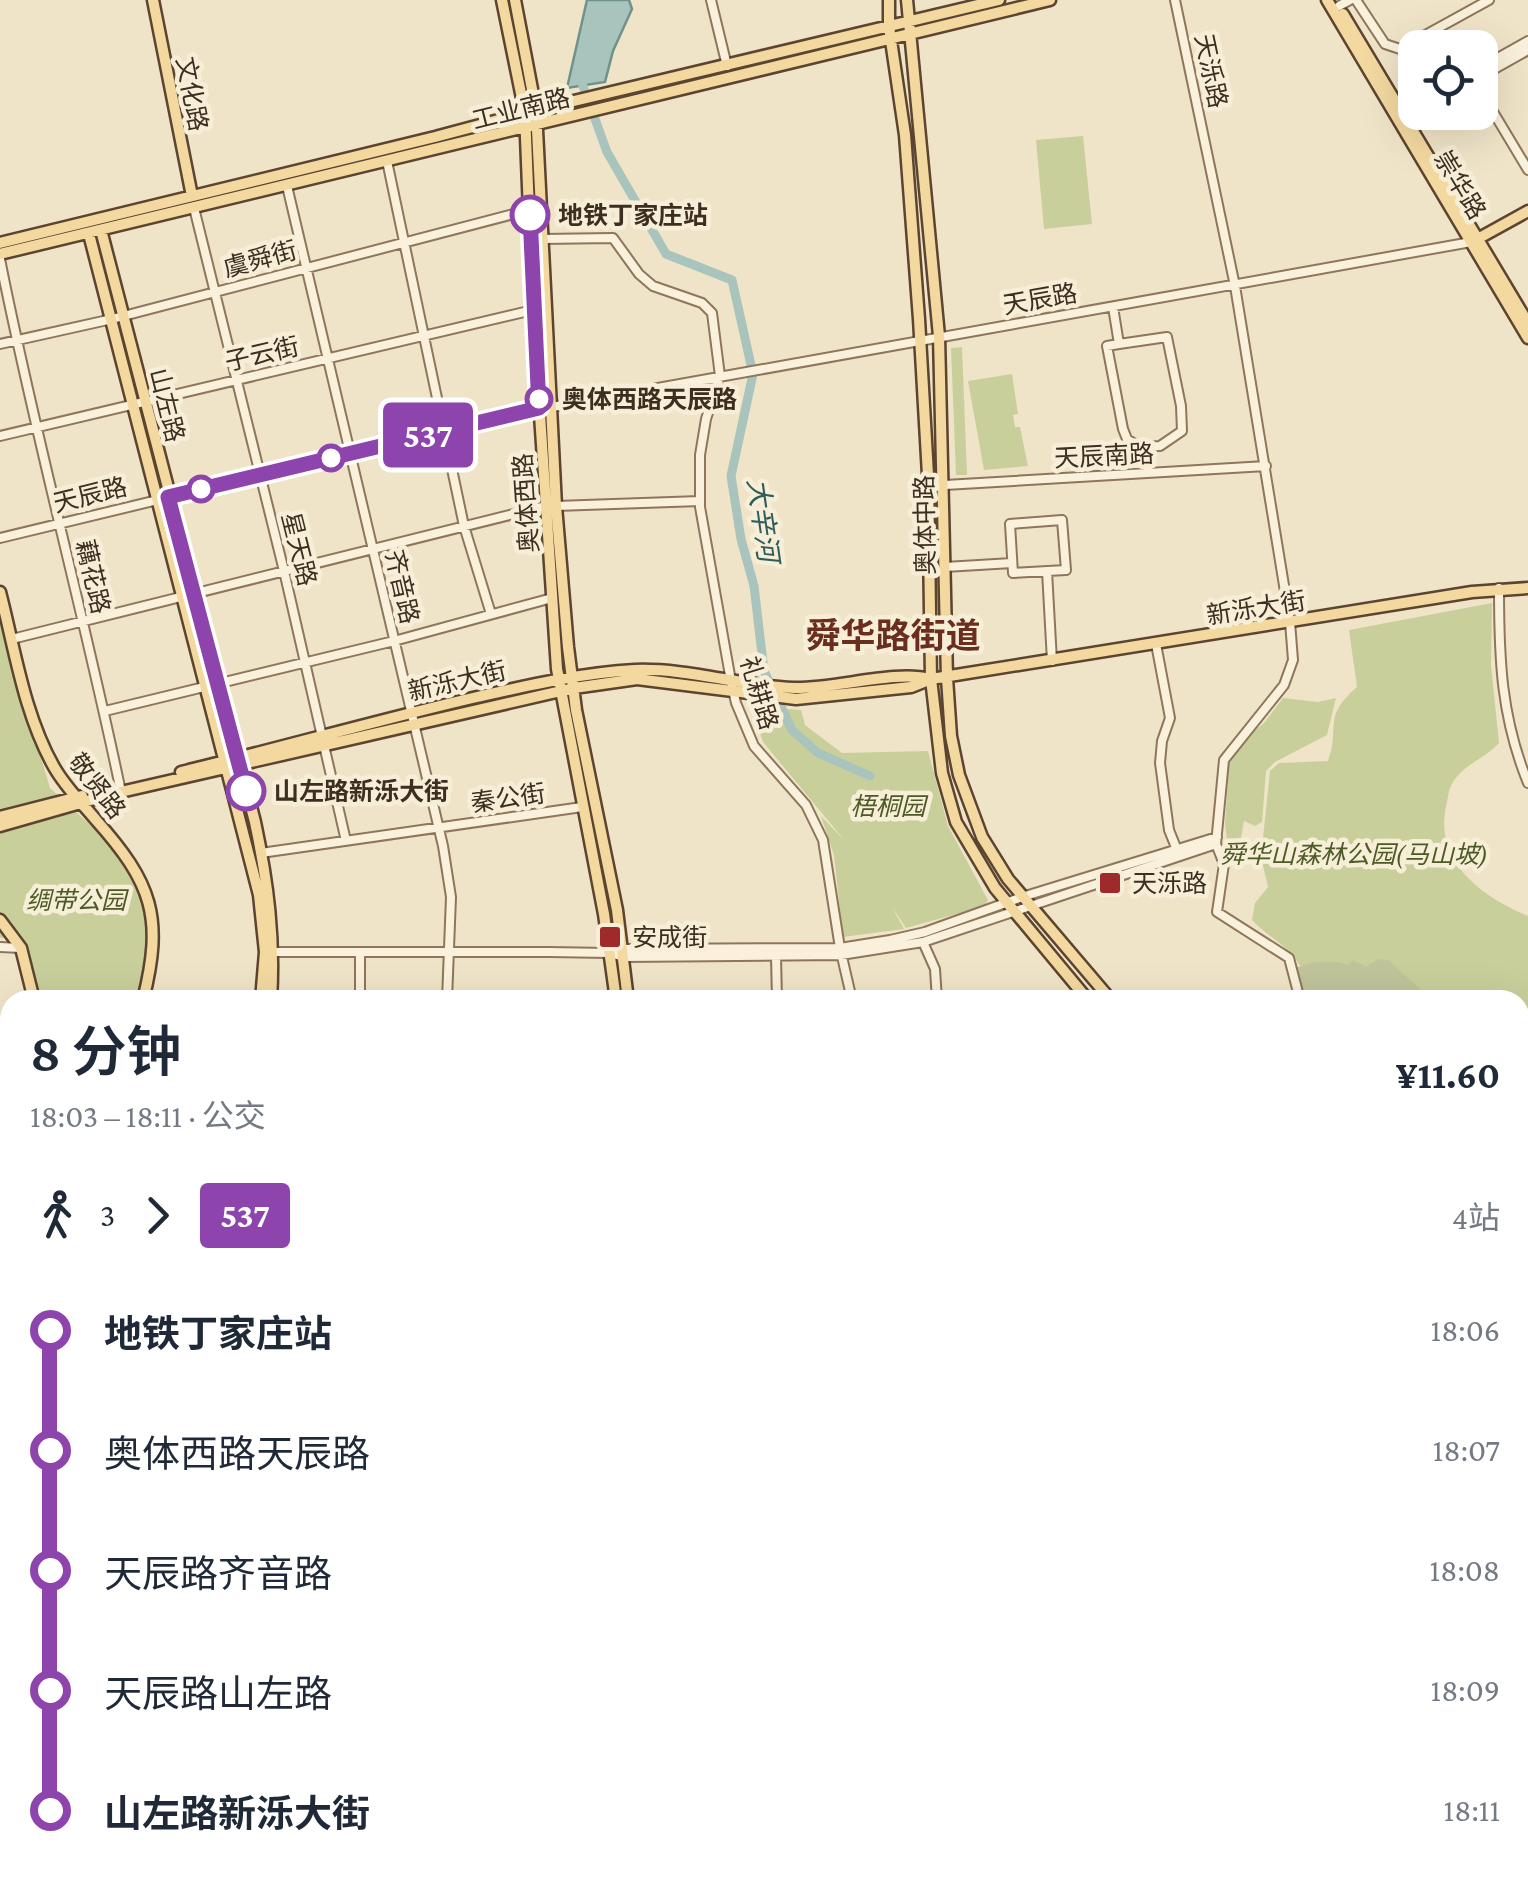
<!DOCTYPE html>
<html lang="zh">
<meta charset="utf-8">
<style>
:root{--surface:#fff;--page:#f6f6f7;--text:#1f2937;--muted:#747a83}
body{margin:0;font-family:"Crimson Pro","Noto Sans SC",serif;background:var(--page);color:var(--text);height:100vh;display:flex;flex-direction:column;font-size:38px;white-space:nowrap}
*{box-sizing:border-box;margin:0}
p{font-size:32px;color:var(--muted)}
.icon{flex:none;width:55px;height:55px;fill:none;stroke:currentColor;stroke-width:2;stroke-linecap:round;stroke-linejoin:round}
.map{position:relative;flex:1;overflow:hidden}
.details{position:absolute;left:0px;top:990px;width:1530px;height:902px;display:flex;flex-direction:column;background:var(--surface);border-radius:30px 30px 0 0;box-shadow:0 10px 40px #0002}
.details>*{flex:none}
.badge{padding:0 20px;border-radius:8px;font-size:35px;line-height:65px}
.buttons{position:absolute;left:1398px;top:30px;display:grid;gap:20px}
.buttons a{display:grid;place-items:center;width:100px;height:100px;border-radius:20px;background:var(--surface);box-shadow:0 10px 40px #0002;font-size:50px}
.map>.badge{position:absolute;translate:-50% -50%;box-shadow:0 0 0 5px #fff}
.legs{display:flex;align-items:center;gap:15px;height:110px;padding:0 30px;font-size:32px}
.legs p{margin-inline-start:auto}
.overview{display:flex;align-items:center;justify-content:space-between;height:170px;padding:0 30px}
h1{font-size:55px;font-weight:600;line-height:75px}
ul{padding:0 30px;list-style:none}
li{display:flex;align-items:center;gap:35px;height:120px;font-size:38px}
li i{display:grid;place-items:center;width:15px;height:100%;margin:0 12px;background:currentColor}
li i::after{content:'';width:25px;height:25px;margin:-12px;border:8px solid;border-radius:50%;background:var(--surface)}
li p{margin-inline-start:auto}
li:first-child i{background:linear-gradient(#0000 50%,currentColor 0)}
li:last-child i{background:linear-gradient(currentColor 50%,#0000 0)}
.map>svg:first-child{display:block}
</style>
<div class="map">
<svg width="1528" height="1892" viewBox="0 0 1528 1892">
<rect width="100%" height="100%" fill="#f0e4c8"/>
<!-- green -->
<path fill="#c9cf9b" d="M1083,136L1092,224L1044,229L1036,140Z
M962,347L967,475H956L951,348Z
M1012,374L1018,414L1013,415L1015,427H1020L1028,466L984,470L968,381Z
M1492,603L1491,665L1499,743C1486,758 1462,765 1452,784C1448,790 1448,800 1446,807C1434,862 1482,897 1528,916V1160L1520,1161V1000H1375C1348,966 1346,956 1300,966C1288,945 1269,938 1252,920L1255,903L1268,887L1261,857L1270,771L1279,763L1328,761C1341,727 1321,718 1357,687L1349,630Z
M0,619L50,788L132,863L146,905L149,947L136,1000H39L22,937L0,938Z
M1283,698L1318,702L1336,698L1327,735L1275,762L1266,771L1262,822L1255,826L1244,821L1241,838L1237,839V857H1229L1225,824L1229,763L1249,735L1264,723Z
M750,706L801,710L805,725L842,753L928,751L948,826L988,900L985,906L906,928L892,907L904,929L843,937L834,855L821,816L845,841L763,742Z
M1520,1360H1528V1480H1520Z
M1520,1677H1528V1892H686L681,1883L1520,1882Z
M476,1882L613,1883L618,1892H457Z
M24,1883H132L131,1892H17L18,1885Z"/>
<!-- cemetery -->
<path fill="#bfc49a" d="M1378,959L1389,960C1402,975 1418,985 1431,1000H1300L1293,970C1307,961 1332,959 1348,965L1353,960L1366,967Z"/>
<!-- water -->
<path fill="#a9c4bc" stroke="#6f938a" stroke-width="2.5" d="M587,0H629L632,9L613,51L605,82L567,88Z"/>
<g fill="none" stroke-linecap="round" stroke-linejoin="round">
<!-- river -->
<path stroke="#a9c4bc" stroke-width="9" d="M579,75L607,152L666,254L732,280L753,374L731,476L741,539L754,586L764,671L792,730L818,753L870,776"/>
<!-- minor casing -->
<g stroke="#8d765c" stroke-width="12">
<path id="minor" d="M711,0L727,66
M1175,0L1235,286L1290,622L1293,660L1284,685L1224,760L1216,844L1224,864L1217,912L1289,958L1300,1000
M1356,0L1385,44L1400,49L1489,0
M1339,6L1350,0
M1480,68L1528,41
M1480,77L1528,50
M1480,90L1528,170
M387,161L464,526L491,614
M287,186L443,846L451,897L447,1000
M194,208L284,571L346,841
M542,239L613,238L639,274L653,286L702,303L712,313L720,376L706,419L700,455V507L731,681L736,703L754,746L806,805L823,840L840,948L852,1000
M0,259C35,436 83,610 120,787
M1113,307L1119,344L1107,346L1123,429L1127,439L1139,447L1160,446L1182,431L1181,406L1167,337L1119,344
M0,344L112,319L529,210
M552,407L1471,242
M0,436L533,310
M1146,447L1148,473
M945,485L1266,466
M556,506L700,501
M1062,520L1066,570L1013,573L1010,524Z
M0,538L539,408
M945,567L1012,563
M1047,571L1052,661
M1499,588C1499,659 1501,717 1528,783
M12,639L546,506
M1156,644L1170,718L1162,741L1160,763L1169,830L1177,850
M105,711L394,641L552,598
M261,853L582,807
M923,942L935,969L937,1000
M0,947L21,948
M619,949L840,948L890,940L925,932L1022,897L1217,837
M268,952H549L610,953L624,957L841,955L923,942L1216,844
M360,953V1000
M776,956L777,1000
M0,1037H10
M0,1124H10
M1520,1167L1528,1166
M1520,1174L1528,1173
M0,1229H10
M1520,1580H1525
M1520,1804L1528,1806
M3,1810L1,1609L4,1381
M397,1882L403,1885L420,1882
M424,1882L430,1892
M835,1882V1892
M1084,1882L1086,1892
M300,1892L301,1882
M1162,1892V1882
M1244,1892V1882
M1336,1892L1337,1882
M1483,1892L1484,1882"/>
</g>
<!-- major casing -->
<g stroke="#5b4430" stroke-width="15">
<path id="major" d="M153,0L192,196
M502,0L525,113L533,310L557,669L604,914L616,1000
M515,0L536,110L556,506L568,647L576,710L617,910L628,1000
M889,0V27L905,135L919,319L928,475L931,679L942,773L956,822L995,888L1088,1000
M907,0L939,336L947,678L951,736L959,775L982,837L1008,879L1111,1000
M1327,0L1528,338
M1343,14L1528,323
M101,230L255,822C268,883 275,938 271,1000
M89,234L259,895L265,952L261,1000
M1472,242L1528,211
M0,243L435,137L536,110L999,0
M0,254L1050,0
M0,592C15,650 24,714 54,767C66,788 81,802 96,820C152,883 164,917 143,1000
M181,772C280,748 378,720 477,697C530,685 581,673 635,670C688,668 741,686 794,688C835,689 895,670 930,679
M0,817L82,796
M0,826L112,794L574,688L637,679L796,699L911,687L931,679L1472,592L1528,588
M0,920L21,948L34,1000
M4,1381L5,1341L10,1307
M1520,1614L1528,1613
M1520,1663H1528
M3,1810L10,1830
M0,1838L5,1861V1892
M653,1882L657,1892
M667,1882L671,1892
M13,1892L14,1882"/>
</g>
<!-- highway casing -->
<g stroke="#5b4430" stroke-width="18">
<path id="highway" d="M1520,1629L1528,1628
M1520,1648H1528
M0,1831L10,1827
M0,1847L10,1842"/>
</g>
<!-- minor -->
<use href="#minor" stroke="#faf1dc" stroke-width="8"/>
<!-- major -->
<use href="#major" stroke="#f3d9a0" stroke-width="10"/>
<!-- highway -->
<use href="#highway" stroke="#e0a458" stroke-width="12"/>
</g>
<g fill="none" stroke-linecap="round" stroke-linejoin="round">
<!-- line-1 casing -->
<g stroke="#fff" stroke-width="22">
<path id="line-1" d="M246,791L168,497L539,408L530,215"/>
</g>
<!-- line-1 -->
<use href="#line-1" stroke="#8e44ad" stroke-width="15"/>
</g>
<!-- markers -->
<g fill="#fff" stroke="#8e44ad" stroke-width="5">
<circle cx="530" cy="215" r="18"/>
<circle cx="539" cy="399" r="12"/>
<circle cx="331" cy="458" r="12"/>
<circle cx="201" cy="489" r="12"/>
<circle cx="246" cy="791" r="18"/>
</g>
<g fill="#9e2a2b" stroke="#f7eed8" stroke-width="4">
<rect x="1098" y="871" width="24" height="24" rx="5"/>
<rect x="598" y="925" width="24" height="24" rx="5"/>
</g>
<g text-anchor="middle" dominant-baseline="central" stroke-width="9" stroke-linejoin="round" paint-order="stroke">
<!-- street labels -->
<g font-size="25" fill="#3d2e20" stroke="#f7eed8">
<text transform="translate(1211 71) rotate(78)">天泺路</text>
<text transform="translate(192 94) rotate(79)">文化路</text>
<text transform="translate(521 109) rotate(-14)">工业南路</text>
<text transform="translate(1460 185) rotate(59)">崇华路</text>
<text transform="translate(260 259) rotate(-15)">虞舜街</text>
<text transform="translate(1040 299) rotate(-10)">天辰路</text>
<text transform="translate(262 354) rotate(-13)">子云街</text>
<text transform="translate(167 405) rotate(76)">山左路</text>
<text transform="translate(1104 456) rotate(-3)">天辰南路</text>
<text transform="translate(90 495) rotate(-14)">天辰路</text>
<text transform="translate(526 503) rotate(-94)">奥体西路</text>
<text transform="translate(925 525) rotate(-91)">奥体中路</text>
<text transform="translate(299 549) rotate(76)">星天路</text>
<text transform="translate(93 577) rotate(77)">藕花路</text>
<text transform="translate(402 587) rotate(77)">齐音路</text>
<text transform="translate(1256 608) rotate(-9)">新泺大街</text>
<text transform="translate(457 681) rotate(-13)">新泺大街</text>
<text transform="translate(759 693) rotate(73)">礼耕路</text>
<text transform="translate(97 786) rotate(52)">敬贤路</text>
<text transform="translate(508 798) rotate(-8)">秦公街</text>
</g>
<!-- stop labels -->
<g font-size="25" font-weight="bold" fill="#3d2e20" stroke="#f7eed8" text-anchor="start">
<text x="558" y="215">地铁丁家庄站</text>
<text x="562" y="399">奥体西路天辰路</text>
<text x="274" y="791">山左路新泺大街</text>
</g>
<!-- park labels -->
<g font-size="25" font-style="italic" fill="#4d5a26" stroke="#f7eed8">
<text x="888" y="806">梧桐园</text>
<text x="1354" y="854">舜华山森林公园(马山坡)</text>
<text x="76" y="900">绸带公园</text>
</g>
<!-- poi labels -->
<g font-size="25" fill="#3d2e20" stroke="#f7eed8" text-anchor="start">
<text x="1132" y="883">天泺路</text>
<text x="632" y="937">安成街</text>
</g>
<!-- water labels -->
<g font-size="28" font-style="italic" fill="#2f5d5a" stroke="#f7eed8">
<text transform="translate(763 520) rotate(82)">大辛河</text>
</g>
<!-- district labels -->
<g font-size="35" font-weight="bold" fill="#6b2e1e" stroke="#f7eed8">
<text x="893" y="636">舜华路街道</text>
</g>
</g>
</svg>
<div class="buttons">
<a><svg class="icon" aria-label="locate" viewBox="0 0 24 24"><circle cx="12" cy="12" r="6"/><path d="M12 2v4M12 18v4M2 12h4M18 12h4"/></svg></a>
</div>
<b class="badge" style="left:428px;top:435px;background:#8e44ad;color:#fff">537</b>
<section class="details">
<div class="overview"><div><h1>8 分钟</h1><p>18:03 – 18:11 · 公交</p></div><b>¥11.60</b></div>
<div class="legs"><svg class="icon" aria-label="walk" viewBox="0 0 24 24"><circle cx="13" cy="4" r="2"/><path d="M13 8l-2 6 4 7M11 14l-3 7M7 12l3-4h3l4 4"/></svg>3<svg class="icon" aria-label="forward" viewBox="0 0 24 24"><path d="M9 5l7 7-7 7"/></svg><b class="badge" style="background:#8e44ad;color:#fff">537</b><p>4站</p></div>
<ul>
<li><i style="color:#8e44ad"></i><b>地铁丁家庄站</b><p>18:06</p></li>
<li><i style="color:#8e44ad"></i><span>奥体西路天辰路</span><p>18:07</p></li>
<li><i style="color:#8e44ad"></i><span>天辰路齐音路</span><p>18:08</p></li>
<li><i style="color:#8e44ad"></i><span>天辰路山左路</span><p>18:09</p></li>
<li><i style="color:#8e44ad"></i><b>山左路新泺大街</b><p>18:11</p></li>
</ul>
</section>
</div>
